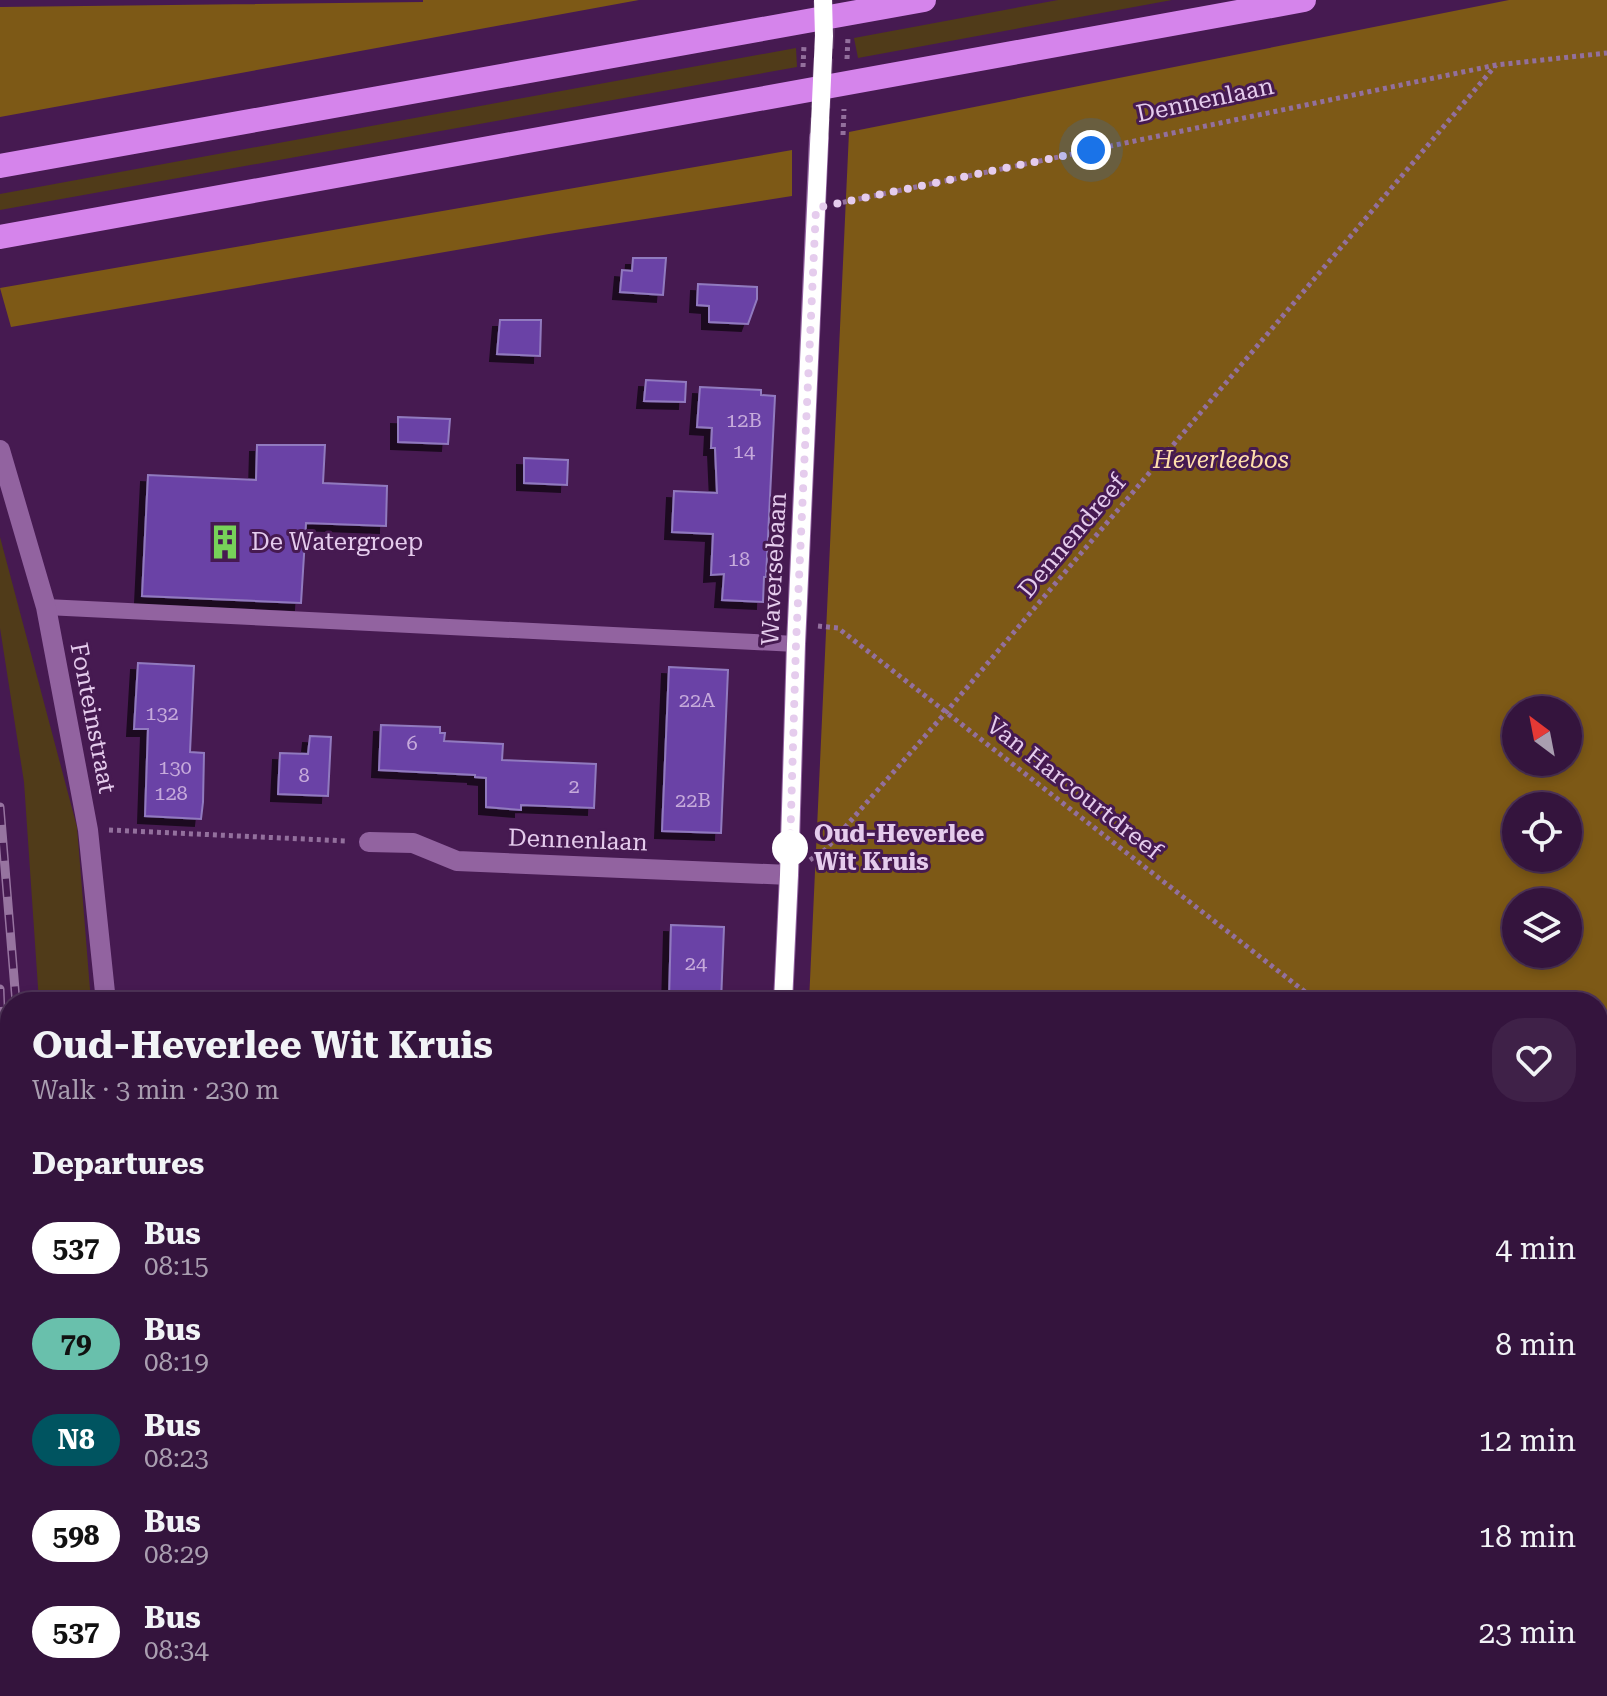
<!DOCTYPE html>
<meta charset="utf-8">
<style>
:root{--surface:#34143d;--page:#3f2148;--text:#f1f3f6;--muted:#a99eb0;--line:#4e3357}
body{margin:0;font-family:"Roboto Serif",serif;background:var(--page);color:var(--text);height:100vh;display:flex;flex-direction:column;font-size:30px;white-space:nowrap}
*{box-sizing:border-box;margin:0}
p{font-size:26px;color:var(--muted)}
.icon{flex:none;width:44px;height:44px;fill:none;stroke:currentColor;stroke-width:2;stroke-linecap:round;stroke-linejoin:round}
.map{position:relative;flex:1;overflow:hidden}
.panel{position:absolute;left:0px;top:992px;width:1608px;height:704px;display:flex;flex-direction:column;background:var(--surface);border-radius:32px 32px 0 0;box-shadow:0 4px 12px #0003,0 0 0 2px var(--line)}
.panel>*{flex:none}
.badge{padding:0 16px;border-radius:26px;font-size:28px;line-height:52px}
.needle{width:52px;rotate:328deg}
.buttons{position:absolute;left:1502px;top:696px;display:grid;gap:16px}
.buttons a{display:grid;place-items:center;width:80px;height:80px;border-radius:50%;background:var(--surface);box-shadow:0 4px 12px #0003,0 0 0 2px var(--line);font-size:40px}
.you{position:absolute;width:40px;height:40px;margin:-20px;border:6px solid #fff;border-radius:50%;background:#1a73e8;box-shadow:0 0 0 12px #1a73e833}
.map>.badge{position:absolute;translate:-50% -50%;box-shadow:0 0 0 4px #fff}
h2{padding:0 32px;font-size:30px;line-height:72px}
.round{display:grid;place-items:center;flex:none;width:84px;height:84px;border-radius:32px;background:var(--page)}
.overview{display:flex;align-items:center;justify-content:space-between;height:136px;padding:0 32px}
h1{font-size:38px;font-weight:700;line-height:60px}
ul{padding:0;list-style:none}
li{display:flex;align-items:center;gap:24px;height:96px;padding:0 32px}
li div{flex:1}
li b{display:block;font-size:30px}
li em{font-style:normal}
li .badge{min-width:88px;font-weight:700;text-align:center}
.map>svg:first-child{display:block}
</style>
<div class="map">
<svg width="1607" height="1696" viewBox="0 0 1607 1696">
<defs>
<filter id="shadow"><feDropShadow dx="-7" dy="7" stdDeviation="0" flood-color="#0009"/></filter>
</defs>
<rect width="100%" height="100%" fill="#461a51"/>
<!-- green -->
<path fill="#503b19" d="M1058,0H1172L858,58L854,38Z
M796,48L797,67L0,210V194Z
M0,537L77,827L91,1002H39L24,782L0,628Z"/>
<!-- forest -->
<path fill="#7d5916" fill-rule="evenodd" d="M423,0H639L0,117V7L423,2Z
M1509,0H1607V1696H1196L1194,1686H1598V1002H809L849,132ZM1568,710V762H1516V710ZM1568,806V858H1516V806ZM1516,902H1568V954H1516Z
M792,150V196L549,234L11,327L0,288Z"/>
<!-- building -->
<path fill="#6a42a6" stroke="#917abf" stroke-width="2" filter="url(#shadow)" d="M633,258H666L663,295L620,292L622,270L632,271Z
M698,284L757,287V299L748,324L709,322V306L697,305Z
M500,320H541L540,356L497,354Z
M646,380L686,382L685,402L644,401Z
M700,387L761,390V395L775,396L766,577H764L763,602L722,600L724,574L711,575L713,534L672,532L674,491L717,493L715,448H711L712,428L697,427Z
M398,417L450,419L448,444L398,442Z
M257,445H325L323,483L387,486L386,526L306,523L301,603L142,596L148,475L256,480Z
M524,458L568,460L567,485L524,483Z
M138,663L194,666L190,752L204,753L203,802L201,819L145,816L148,729H134Z
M669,667L728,670L721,833L662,831Z
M381,725L440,727V733H445L444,741L503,744L502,760L596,764L594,808L521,805V810L486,807V778L475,777V775L379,770Z
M310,736L331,737L328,796L278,794L280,753L308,754Z
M671,925L724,927L721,1002L669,999Z"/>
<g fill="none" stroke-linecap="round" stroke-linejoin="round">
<!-- tertiary-tunnel -->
<path stroke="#5e3568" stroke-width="20" stroke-dasharray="20 10" stroke-linecap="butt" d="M819,138L825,27L823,0"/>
<!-- path -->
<path stroke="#93709d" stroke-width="5" stroke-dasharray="4 4" stroke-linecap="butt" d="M847,59L848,37
M803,67L804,45
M843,135L844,109
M835,204L1496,65L1607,53
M818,626L838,628L1318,1002
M109,830L347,841
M810,860L826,849L947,711L1496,65
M1598,1220L1607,1227"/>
<!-- service -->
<path stroke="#9263a0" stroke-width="16" d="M46,607L796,644"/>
<!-- minor -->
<path stroke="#9263a0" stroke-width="20" d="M0,450L46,607L88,830L106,1002
M369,842L413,843L457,861L789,875
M98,1696V1686"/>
<!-- tertiary -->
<path stroke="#9263a0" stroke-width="20" d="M783,1002L789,875L796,644L819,138
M802,1686L803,1696"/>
<!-- motorway -->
<path stroke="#d584eb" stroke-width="24" d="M0,166L924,0
M0,237L1304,0"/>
<!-- rail casing -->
<g stroke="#9774a0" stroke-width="9">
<path id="rail" d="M0,807L16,1002
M0,989L9,1215L7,1440L0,1558
M7,1696L10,1653"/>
</g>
<!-- rail -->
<use href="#rail" stroke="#461a51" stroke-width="6" stroke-dasharray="18" stroke-linecap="butt"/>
</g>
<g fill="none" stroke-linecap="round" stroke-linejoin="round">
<!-- line casing -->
<g stroke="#fff" stroke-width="18">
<path id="line" d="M783,1002L789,875L796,644L824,36L823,0"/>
</g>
<!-- line -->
<use href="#line" stroke="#fff" stroke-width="12"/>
<!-- walk -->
<path stroke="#e5cced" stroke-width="8" stroke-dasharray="0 14.4" d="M790,848L796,644L816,208L1091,150"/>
</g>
<!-- icons -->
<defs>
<g id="building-bare" transform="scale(2.76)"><path d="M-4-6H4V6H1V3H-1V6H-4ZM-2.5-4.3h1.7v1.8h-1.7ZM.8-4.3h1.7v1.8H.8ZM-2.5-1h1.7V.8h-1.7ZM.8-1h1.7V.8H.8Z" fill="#77d259" stroke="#461a51" stroke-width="2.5" paint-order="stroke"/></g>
</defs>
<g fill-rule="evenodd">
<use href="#building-bare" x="225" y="542"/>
</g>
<!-- markers -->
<circle fill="#fff" stroke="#fff" stroke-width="4" cx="790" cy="848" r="16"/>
<g text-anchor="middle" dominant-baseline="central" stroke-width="6" stroke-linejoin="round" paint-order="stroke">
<!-- number labels -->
<g font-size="20" fill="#c6aadb">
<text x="744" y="420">12B</text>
<text x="744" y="451">14</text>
<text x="739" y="559">18</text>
<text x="697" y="700">22A</text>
<text x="162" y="713">132</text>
<text x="412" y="743">6</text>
<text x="175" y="767">130</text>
<text x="304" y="775">8</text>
<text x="574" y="786">2</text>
<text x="171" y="793">128</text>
<text x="693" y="800">22B</text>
<text x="696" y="963">24</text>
</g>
<!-- street labels -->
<g font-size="24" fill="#e5cced" stroke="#461a51">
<text transform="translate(1205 100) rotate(-12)">Dennenlaan</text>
<text transform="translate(1072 536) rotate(-50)">Dennendreef</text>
<text transform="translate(774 569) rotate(-87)">Waversebaan</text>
<text transform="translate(93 718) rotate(79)">Fonteinstraat</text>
<text transform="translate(1074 788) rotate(38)">Van Harcourtdreef</text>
<text transform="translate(578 840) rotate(2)">Dennenlaan</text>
</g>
<!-- park labels -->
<g font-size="24" font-style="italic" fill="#fedeab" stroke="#461a51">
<text x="1221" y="460">Heverleebos</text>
</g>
<!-- poi labels -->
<g font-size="24" fill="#e5cced" stroke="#461a51" text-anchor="start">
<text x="251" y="542">De Watergroep</text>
</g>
<!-- stop labels -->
<g font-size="24" font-weight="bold" fill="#e5cced" stroke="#461a51" text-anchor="start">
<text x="814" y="834">Oud-Heverlee<tspan x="814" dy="28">Wit Kruis</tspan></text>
</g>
</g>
</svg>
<div class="buttons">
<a><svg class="needle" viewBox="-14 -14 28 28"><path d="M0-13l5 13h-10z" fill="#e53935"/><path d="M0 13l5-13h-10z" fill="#a99eb0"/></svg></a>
<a><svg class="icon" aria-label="locate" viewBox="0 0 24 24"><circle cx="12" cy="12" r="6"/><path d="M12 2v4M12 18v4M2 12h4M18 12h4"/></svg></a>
<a><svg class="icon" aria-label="layers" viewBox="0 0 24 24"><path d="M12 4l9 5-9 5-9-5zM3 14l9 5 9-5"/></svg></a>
</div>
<div class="you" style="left:1091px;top:150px"></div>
<section class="panel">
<div class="overview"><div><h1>Oud-Heverlee Wit Kruis</h1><p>Walk · 3 min · 230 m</p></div><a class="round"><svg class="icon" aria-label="heart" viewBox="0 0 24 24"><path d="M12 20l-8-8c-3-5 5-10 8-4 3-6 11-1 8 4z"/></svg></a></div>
<h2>Departures</h2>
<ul>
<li><span class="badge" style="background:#fff;color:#111">537</span><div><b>Bus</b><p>08:15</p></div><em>4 min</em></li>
<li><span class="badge" style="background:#69c0ac;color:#111">79</span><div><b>Bus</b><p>08:19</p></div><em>8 min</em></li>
<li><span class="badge" style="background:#005460;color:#fff">N8</span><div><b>Bus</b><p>08:23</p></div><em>12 min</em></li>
<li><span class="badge" style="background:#fff;color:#111">598</span><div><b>Bus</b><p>08:29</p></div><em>18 min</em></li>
<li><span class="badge" style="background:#fff;color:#111">537</span><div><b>Bus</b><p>08:34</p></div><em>23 min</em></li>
</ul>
</section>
</div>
